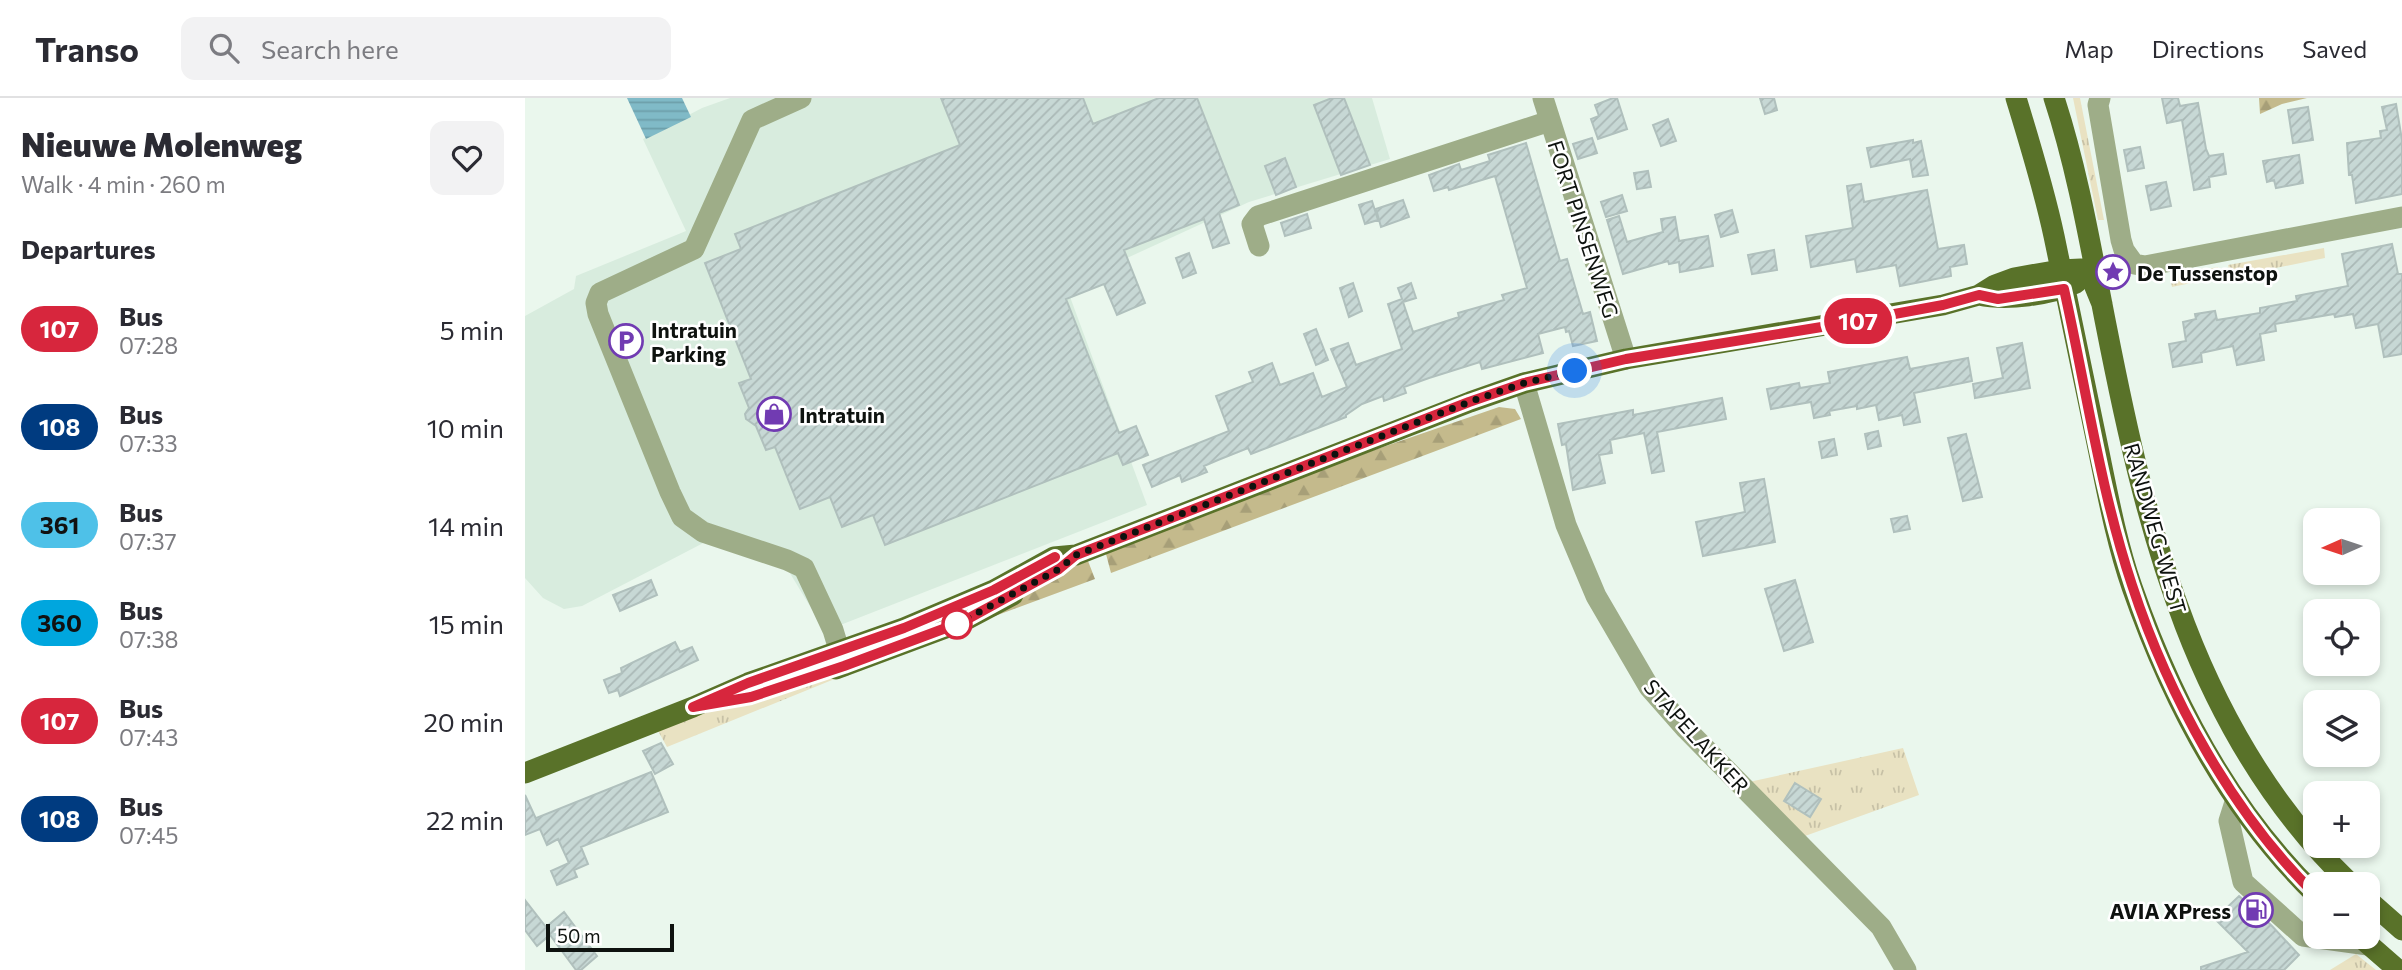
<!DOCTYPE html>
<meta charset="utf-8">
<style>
:root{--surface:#fff;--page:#f2f2f3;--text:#2b2b33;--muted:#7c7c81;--line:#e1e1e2}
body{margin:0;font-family:Commissioner,sans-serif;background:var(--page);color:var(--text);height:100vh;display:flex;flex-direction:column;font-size:26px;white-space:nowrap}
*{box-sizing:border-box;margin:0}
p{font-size:23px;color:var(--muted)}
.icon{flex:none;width:38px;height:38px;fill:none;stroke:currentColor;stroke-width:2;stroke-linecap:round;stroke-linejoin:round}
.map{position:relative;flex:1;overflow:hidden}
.sheet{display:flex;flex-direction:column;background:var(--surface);width:525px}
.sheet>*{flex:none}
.badge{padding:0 14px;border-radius:23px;font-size:24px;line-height:46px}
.needle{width:46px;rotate:267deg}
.fabs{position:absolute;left:1778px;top:410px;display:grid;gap:14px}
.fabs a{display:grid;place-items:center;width:77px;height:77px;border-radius:14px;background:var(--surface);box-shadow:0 4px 10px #0003;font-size:35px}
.scale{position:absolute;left:21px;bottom:18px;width:128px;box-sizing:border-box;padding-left:7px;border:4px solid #0e120f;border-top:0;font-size:19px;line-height:24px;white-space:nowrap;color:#0e120f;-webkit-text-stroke:5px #fff;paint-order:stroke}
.you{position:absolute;width:35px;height:35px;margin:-18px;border:5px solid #fff;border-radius:50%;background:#1a73e8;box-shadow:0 0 0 10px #1a73e833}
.map>.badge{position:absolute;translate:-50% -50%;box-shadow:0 0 0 4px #fff}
h2{padding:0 21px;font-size:26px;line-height:63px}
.round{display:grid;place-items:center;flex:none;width:74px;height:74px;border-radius:14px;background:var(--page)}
.headline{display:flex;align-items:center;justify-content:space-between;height:119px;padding:0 21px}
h1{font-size:33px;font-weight:800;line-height:52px}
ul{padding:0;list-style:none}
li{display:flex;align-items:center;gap:21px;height:98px;padding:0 21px}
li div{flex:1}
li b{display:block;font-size:26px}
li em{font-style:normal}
li .badge{min-width:77px;font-weight:700;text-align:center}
header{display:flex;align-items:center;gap:42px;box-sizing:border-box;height:98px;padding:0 35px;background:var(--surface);border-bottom:2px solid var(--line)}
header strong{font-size:33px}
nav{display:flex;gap:38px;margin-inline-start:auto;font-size:24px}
.search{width:490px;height:63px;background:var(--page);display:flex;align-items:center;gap:18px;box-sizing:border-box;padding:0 24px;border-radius:14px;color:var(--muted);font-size:26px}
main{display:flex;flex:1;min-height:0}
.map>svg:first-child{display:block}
</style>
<header>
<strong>Transo</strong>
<div class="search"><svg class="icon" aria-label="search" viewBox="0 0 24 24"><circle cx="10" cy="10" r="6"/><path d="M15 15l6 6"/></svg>Search here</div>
<nav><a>Map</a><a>Directions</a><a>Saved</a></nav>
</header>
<main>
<section class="sheet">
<div class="headline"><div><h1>Nieuwe Molenweg</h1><p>Walk · 4 min · 260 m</p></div><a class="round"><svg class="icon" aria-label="heart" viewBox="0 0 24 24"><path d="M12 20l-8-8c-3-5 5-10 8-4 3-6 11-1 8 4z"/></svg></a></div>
<h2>Departures</h2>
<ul>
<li><span class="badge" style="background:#d7263d;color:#fff">107</span><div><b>Bus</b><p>07:28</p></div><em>5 min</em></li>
<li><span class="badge" style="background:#003b80;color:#fff">108</span><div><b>Bus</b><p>07:33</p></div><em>10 min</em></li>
<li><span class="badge" style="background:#4ec1e8;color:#111">361</span><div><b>Bus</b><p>07:37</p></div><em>14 min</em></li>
<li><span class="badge" style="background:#00a6de;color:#111">360</span><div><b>Bus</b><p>07:38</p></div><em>15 min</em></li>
<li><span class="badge" style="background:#d7263d;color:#fff">107</span><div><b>Bus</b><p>07:43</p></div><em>20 min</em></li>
<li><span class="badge" style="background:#003b80;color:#fff">108</span><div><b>Bus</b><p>07:45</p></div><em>22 min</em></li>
</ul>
</section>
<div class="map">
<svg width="1877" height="872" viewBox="0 0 1877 872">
<defs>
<pattern id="grass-tufts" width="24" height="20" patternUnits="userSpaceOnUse" patternTransform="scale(1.75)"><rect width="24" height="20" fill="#e9e2c2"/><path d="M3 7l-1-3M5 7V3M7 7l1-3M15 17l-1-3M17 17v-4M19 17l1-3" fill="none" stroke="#c7c1a6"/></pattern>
<pattern id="forest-firs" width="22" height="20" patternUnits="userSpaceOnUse" patternTransform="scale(1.75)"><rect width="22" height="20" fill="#c4ba8c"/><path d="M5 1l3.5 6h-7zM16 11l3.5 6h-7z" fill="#a79f78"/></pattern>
<pattern id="water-rules" width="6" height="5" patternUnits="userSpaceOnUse" patternTransform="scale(1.75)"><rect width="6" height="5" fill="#80bac7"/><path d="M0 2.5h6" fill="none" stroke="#6d9faa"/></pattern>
<pattern id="building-hatch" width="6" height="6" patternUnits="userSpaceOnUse" patternTransform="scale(1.75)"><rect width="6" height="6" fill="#c7d8d5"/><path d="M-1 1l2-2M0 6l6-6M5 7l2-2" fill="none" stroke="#aab8b6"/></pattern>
</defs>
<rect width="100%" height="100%" fill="#eaf7ed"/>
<!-- built -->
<path fill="#d8ecde" d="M205,0H847L865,61L724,104L541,188L622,407L300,533L260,467L186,441L57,508L39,511L18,500L0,480V218L49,191L51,178L161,133L118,41L177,10Z"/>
<!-- grass -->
<path fill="url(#grass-tufts)" d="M1548,0H1555L1579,122H1573Z
M1799,150L1800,160L1706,179L1703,167Z
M1693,169L1695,179L1647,189L1645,178Z
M356,543L371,556L142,649L132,631Z
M1378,650L1394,697L1280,738L1224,684Z
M1831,856L1851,872H1805Z"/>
<!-- forest -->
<path fill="url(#forest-firs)" d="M1734,0H1782L1757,6L1735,16Z
M974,309L990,311L996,321L586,475L581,456L800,369Z
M563,463L570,481L451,525L356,543Z"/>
<!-- water -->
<path fill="url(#water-rules)" d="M102,0H157L166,19L121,41Z"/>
<!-- building -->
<path fill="url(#building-hatch)" stroke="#b0c0bd" stroke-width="2" d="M416,0H558L568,26L634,0H672L714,107L694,115L704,145L688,150L679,121L599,152L620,205L592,217L579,186L541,201L594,335L611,328L623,357L598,367L593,355L360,447L348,417L317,429L305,399L275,411L250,349L241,352L231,328L221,321L220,316L224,310L214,285L226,281L180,165L216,151L210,136L435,47Z
M807,0H819L845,67L816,77L789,7Z
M1088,0H1092L1102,31L1073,41L1066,21L1074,18L1070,7Z
M1235,0H1249L1252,12L1240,16Z
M1637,0H1653L1655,8L1673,5L1681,51L1684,58L1698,56L1701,76L1684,79L1685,89L1669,92L1657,22L1642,25Z
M1871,6L1877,42V96L1831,105L1827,77H1824L1822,45L1856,40L1855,33L1862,32L1857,9Z
M1783,9L1788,42L1768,45L1763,12Z
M1143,21L1151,43L1136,48L1128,27Z
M1067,40L1072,55L1053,61L1048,46Z
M1388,42V45L1396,43L1403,77L1388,79L1385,61L1346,69L1342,50Z
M1001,45L1035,163L1042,161L1058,216L1065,214L1072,243L1048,248L1044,233L1041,234L1040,229L1013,236L1018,255L957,271L955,264L904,280L879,289L881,295L859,303L858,298L837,306L821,317V319L726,356L723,350L693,362L679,368L682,374L657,384L655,377L627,389L618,367L704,333L691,298L728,284L724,274L747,265L755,287L788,275L797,299L822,289L806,251L823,245L831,267L877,251L863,206L877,201L873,190L886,185L891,200L878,204L888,234L934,219L933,215L979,202L977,197L1002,190L970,78L924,92L923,89L909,93L904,77L934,66L936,72L965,63L963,57Z
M1615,49L1619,70L1603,73L1599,52Z
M1774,57L1778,85L1751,90L1749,82L1742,84L1738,63Z
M760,60L771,89L751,97L740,68Z
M1123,73L1126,89L1112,91L1109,75Z
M1641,84L1646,108L1626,112L1621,88Z
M1336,86L1339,104L1402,92L1413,151L1439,147L1442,166L1425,169L1426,178L1375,188L1371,167L1332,174L1330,161L1286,169L1281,138L1328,130L1322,88Z
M1097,97L1102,113L1081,119L1076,104Z
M878,102L884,119L856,129L851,111Z
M847,103L853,122L840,126L834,107Z
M1207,112L1213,134L1196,139L1190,117Z
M782,116L786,130L760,138L756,125Z
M1094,118L1102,144L1138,134L1136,121L1150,119L1154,143L1183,138L1188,168L1155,174L1154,164L1144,166L1143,163L1098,176L1082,122Z
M1867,146L1873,176H1877V256L1859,259L1853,226L1831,230L1828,216L1810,219L1809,216L1750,226L1751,233L1735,236L1739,262L1712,267L1708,248L1676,255L1677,264L1648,269L1644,246L1661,243L1658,224L1671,221L1670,216L1690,213L1692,222L1735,215V210L1772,203L1771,198L1823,188L1817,156Z
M1249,152L1252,172L1227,176L1223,157Z
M664,155L671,175L658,180L651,160Z
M828,185L837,213L824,219L815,190Z
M791,231L803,262L791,267L779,236Z
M1497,245L1505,290L1450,300L1448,286L1478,280L1472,250Z
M1382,259L1385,271L1443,260L1447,283L1389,295L1395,324L1379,327L1377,317L1354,322L1351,307L1332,311V308L1304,313L1305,317L1289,320L1286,304L1246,311L1242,291L1274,285L1275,290L1305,285L1303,274Z
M1197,300L1201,321L1132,334L1139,373L1127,375L1119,335L1085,342L1087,355L1074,357L1080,385L1048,392L1041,346L1037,347L1033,326L1108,312V317Z
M1353,333L1356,348L1343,351L1340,336Z
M1441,336L1457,399L1438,403L1423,340Z
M1309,341L1312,357L1297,360L1294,344Z
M1239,381L1250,444L1178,458L1171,424L1220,414L1215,385Z
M1382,418L1385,431L1369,434L1366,421Z
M126,482L132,497L95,513L88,497Z
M1270,482L1288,544L1259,553L1240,491Z
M150,544L155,554L167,549L173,562L95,598L93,592L84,595L79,582L97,575L96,570Z
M136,645L148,666L130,676L118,653Z
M126,674L143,714L56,749L63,766L49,772L52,779L32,787L26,773L44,765L33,741L22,747L15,731L0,737V697L12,723L11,720Z
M1270,685L1296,701L1285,719L1259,703Z
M1714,798L1746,827L1774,857L1759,872H1676V869L1723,854L1690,821Z
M0,802L21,829L39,814L72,858L56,872H51L25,837L12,848L0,832Z"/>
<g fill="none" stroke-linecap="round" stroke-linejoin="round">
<!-- minor -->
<path stroke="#9ead88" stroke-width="21" d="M276,0L227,22L169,151L75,195L71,205L73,216L145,394L157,419L178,434L262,462L279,470L308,532L319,568
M1018,0L1101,261
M1575,0L1573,7L1596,142L1599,152L1609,166L1620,168L1877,119
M734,148L727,126L733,118L1025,23
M999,285L1041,427L1071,498L1124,589L1161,631L1356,829L1381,872
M1711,701L1704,723L1718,784L1778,838L1843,847"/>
<!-- major -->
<path stroke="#597229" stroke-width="21" d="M1491,0C1505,46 1519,91 1529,138C1543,207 1557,276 1572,345C1582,393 1591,443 1607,489C1646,601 1705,713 1790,796
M1529,0C1553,73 1566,151 1581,227C1621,431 1670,637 1826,786
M1454,197C1482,203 1526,197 1551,185
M311,571L437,524L488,497
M0,675L168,609L223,585L379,530L469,492L529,459L551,457L945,304L999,285L1101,261L1418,207L1454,197L1470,187L1489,180L1535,172L1556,171L1568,184L1577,206
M1843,802L1877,832
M1834,838L1873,872"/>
</g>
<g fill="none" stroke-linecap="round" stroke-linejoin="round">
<!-- line casing -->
<g stroke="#fff" stroke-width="16">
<path id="line" d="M530,459L469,492L379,530L223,585L168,609L226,599L319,568L437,524L534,471L551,457L944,304L999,285L1101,261L1321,225L1418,207L1454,197L1473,201L1539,191C1561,289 1575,391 1607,487C1643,597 1707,715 1790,796"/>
</g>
<!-- line -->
<use href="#line" stroke="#d7263d" stroke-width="10"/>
<!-- walk -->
<path stroke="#0e120f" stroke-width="7" stroke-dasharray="0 12.6" d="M432,526L534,471L551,457L944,304L999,285L1050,273"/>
</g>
<!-- icons -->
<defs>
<g id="sight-ring" transform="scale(1.75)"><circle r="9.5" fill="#fff" stroke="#713bb2" stroke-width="1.5"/><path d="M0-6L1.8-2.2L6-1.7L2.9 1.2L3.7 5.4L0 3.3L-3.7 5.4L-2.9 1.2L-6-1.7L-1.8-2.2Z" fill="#713bb2"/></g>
<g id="parking-ring" transform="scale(1.75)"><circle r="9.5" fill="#fff" stroke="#713bb2" stroke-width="1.5"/><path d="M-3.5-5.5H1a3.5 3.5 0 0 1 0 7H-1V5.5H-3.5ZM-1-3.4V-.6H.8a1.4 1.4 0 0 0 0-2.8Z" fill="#713bb2"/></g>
<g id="shop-ring" transform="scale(1.75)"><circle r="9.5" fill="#fff" stroke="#713bb2" stroke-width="1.5"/><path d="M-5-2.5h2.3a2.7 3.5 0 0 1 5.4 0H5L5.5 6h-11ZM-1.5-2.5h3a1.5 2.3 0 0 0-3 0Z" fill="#713bb2"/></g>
<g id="fuel-ring" transform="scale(1.75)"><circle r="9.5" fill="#fff" stroke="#713bb2" stroke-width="1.5"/><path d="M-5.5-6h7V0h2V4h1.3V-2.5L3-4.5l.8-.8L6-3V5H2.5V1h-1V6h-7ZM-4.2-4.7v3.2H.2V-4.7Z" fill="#713bb2"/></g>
</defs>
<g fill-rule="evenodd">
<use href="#sight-ring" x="1588" y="174"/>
<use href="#parking-ring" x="101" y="243"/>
<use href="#shop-ring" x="249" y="316"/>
<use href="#fuel-ring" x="1731" y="812"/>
</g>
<!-- markers -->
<circle fill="#fff" stroke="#d7263d" stroke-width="3.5" cx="432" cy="526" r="14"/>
<g text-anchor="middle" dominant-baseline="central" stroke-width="5" stroke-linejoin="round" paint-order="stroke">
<!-- street labels -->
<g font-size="21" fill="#0e120f" stroke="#fff">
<text transform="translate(1059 131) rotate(72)">FORT PINSENWEG</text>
<text transform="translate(1631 430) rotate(74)">RANDWEG-WEST</text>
<text transform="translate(1172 638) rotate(48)">STAPELAKKER</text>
</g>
<!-- poi labels -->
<g font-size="21" font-weight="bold" fill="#0e120f" stroke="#fff" text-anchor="start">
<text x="1612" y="174">De Tussenstop</text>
<text x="126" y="231">Intratuin<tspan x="126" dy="24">Parking</tspan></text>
<text x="274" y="316">Intratuin</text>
<text x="1706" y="812" text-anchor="end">AVIA XPress</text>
</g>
</g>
</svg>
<div class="fabs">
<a><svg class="needle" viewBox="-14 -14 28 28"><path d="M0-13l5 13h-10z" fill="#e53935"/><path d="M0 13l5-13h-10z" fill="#7c7c81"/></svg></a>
<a><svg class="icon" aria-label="locate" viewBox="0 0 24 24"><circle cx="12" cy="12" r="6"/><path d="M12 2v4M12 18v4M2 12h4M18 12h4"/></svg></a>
<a><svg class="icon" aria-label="layers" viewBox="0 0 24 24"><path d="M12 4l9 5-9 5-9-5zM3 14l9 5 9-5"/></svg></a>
<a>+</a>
<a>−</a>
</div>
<div class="scale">50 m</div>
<div class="you" style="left:1050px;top:273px"></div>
<b class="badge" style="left:1333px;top:223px;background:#d7263d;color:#fff">107</b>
</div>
</main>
